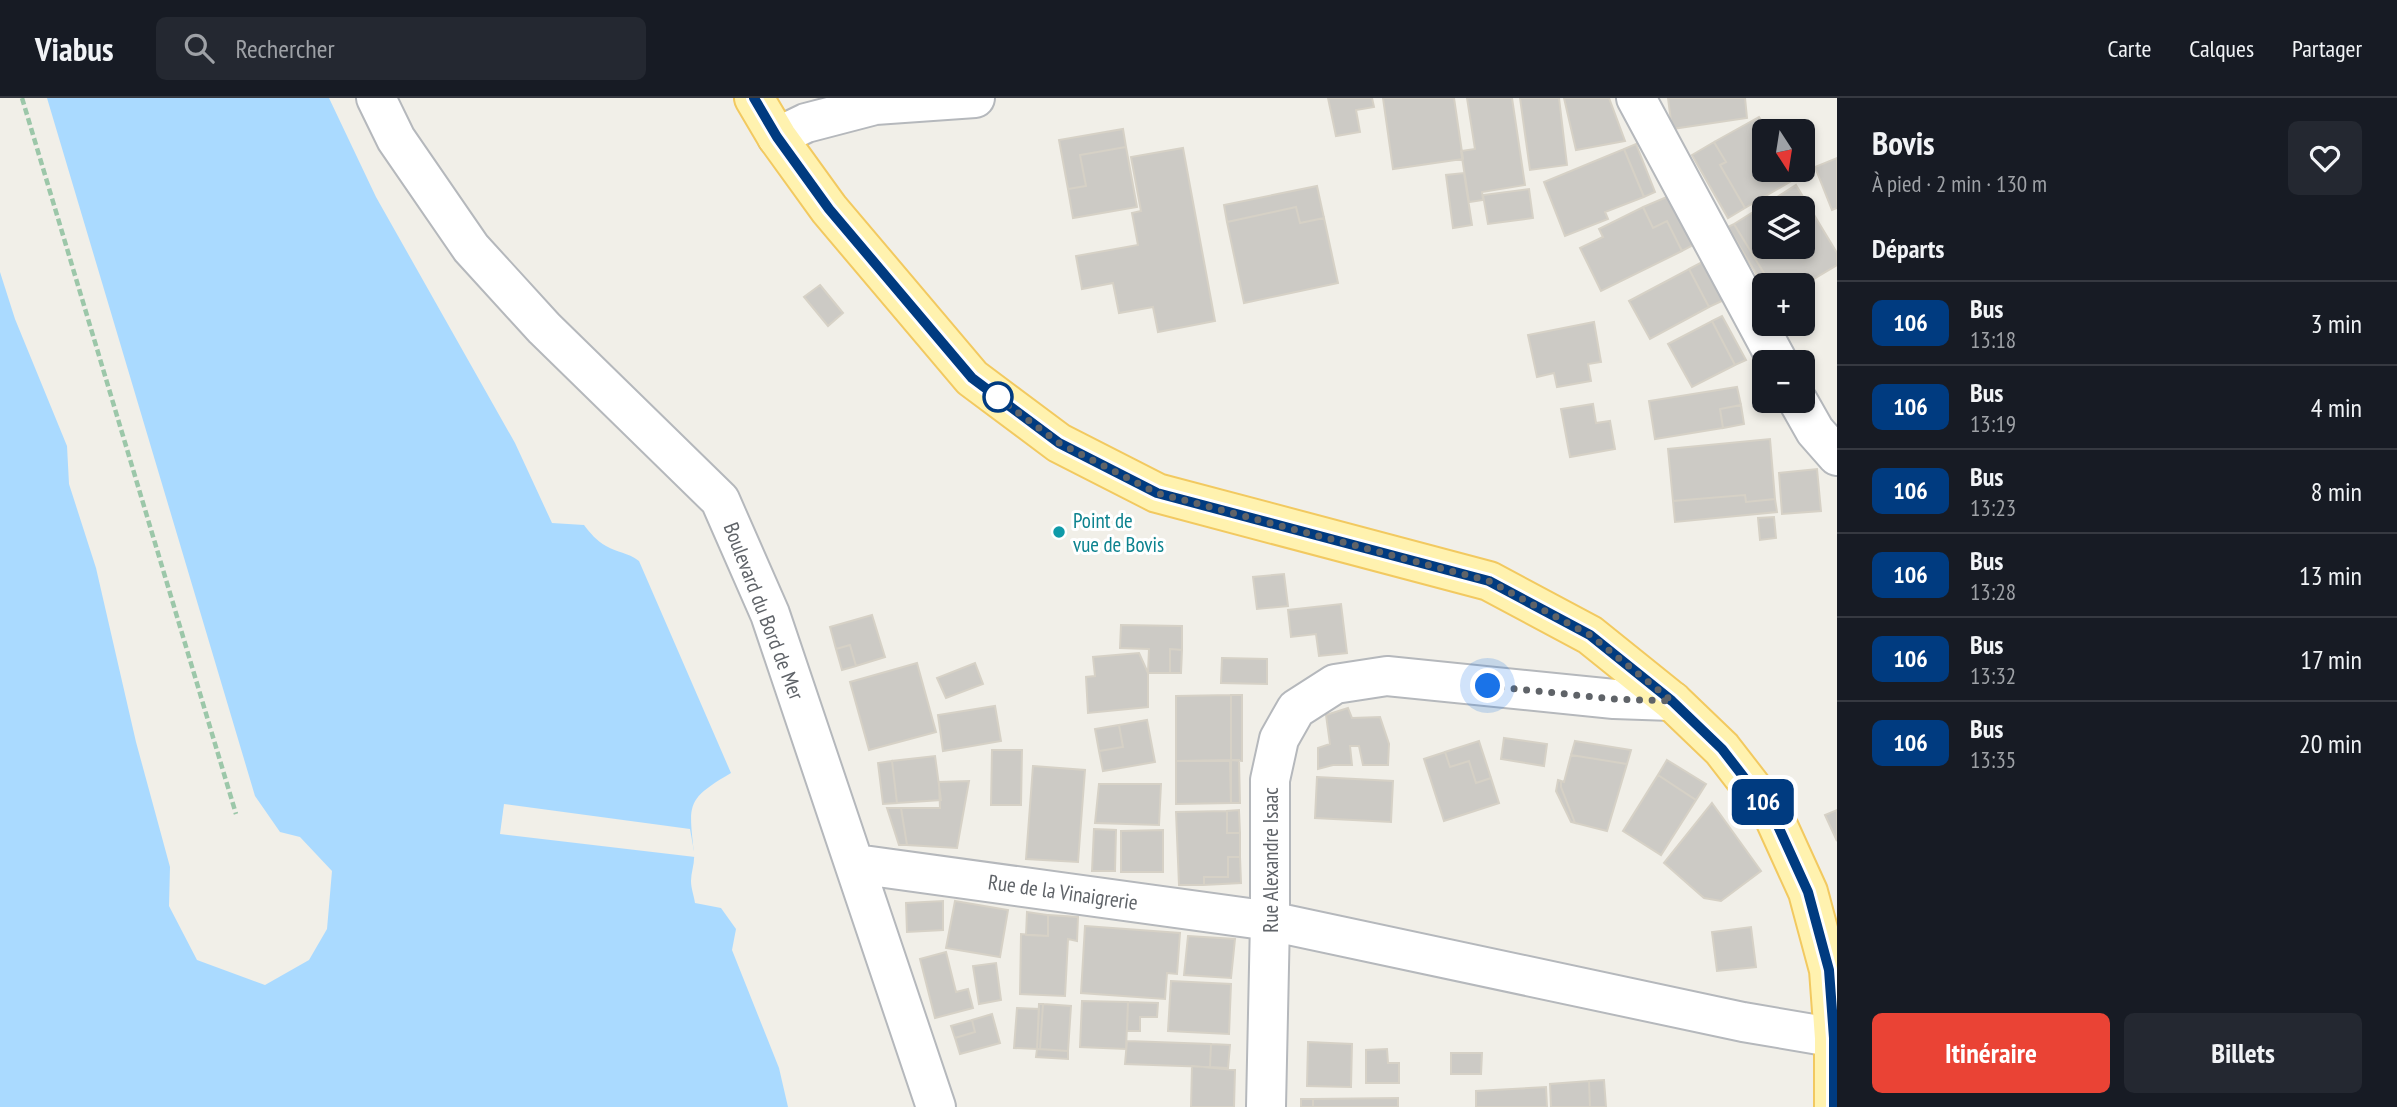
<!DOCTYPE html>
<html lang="fr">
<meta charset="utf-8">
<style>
:root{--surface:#171b24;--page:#242831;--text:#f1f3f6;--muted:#9ea1a6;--line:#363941;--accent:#ea4335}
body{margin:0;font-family:"PT Sans Narrow",sans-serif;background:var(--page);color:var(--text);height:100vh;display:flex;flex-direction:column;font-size:26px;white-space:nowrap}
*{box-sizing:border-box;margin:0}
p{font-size:23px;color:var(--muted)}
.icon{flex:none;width:38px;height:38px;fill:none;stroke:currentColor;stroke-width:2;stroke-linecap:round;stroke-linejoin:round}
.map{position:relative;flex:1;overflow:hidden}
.side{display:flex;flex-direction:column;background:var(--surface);width:560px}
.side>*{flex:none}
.badge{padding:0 14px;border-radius:10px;font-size:24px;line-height:46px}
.needle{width:46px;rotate:168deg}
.tools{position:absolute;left:1752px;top:21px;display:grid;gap:14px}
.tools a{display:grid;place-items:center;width:63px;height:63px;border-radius:10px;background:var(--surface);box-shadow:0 4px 10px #0003;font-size:35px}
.you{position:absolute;width:35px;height:35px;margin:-18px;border:5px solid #fff;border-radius:50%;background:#1a73e8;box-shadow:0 0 0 10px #1a73e833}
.map>.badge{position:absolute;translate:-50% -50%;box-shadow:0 0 0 4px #fff}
h2{padding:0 35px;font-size:26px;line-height:63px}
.round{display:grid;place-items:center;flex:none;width:74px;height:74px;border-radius:10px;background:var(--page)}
.head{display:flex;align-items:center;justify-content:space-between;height:119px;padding:0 35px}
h1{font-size:33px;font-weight:600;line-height:52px}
.primary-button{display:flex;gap:14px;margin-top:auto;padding:14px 35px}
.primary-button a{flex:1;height:80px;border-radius:10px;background:var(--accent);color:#fff;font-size:28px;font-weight:600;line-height:80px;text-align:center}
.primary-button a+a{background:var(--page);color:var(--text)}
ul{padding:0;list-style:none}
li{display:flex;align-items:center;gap:21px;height:84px;padding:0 35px;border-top:2px solid var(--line)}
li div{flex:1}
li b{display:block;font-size:26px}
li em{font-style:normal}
li .badge{min-width:77px;font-weight:700;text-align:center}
header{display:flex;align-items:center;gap:42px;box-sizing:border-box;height:98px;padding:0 35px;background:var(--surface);border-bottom:2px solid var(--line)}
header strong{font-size:33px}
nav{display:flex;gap:38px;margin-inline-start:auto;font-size:24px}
.search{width:490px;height:63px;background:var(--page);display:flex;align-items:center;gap:18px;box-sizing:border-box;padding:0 24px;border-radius:10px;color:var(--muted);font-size:26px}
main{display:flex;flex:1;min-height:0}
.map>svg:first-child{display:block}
</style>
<header>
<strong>Viabus</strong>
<div class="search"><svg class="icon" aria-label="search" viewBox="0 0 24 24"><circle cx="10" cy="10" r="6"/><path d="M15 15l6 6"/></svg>Rechercher</div>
<nav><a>Carte</a><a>Calques</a><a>Partager</a></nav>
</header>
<main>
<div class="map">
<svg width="1837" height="1009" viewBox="0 0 1837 1009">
<rect width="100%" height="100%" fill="#f1efe8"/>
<!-- water -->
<path fill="#aadaff" d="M47,0H329L376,99L515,345L552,425L584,427C590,435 597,443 606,448C618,455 627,454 639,463L731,675C685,702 689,706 694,756C695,765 691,774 691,783C691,790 694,798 695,805L721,810L736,831L732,852L779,970L788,1009H0V174L15,221L67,348L69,386L96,470L136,644L170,769L169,808L197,862L265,887L309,862L327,831L332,773L300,739L280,734L255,698Z"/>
<!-- pier -->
<path fill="#f1efe8" d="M504,706L690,731L695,759L500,736Z"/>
<!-- building -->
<path fill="#cccac5" stroke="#d6d1c6" stroke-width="2" fill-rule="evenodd" d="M1328,0H1372L1374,9L1356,12L1360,34L1336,38Z
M1383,0H1454L1463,61L1393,71Z
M1467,0H1512L1525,87L1482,94L1483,102L1469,104L1461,53L1475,51Z
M1520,0H1559L1567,67L1530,72Z
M1564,0H1609L1625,43L1576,52Z
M1668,0H1745L1747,20L1672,31Z
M1759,19L1768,33H1764V72H1790L1795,81L1745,110L1720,67L1726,64L1714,44Z
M1123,31L1126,49L1080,57L1086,88L1068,91L1059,42Z
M1714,44L1726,64L1720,67L1745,110L1728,120L1692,57Z
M1636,46L1655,94L1644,99L1624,51Z
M1126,49L1137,109L1073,120L1068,91L1086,88L1080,57Z
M1183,50L1215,223L1158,234L1153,209L1119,215L1113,185L1082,191L1076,158L1138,147L1132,115L1141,113L1131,59Z
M1624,51L1644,99L1605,114L1608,121L1565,138L1544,84Z
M1837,60V110L1832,112L1815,69Z
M1464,75L1472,127L1453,130L1446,77Z
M1796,87L1837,155V167L1802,188H1764L1761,184L1767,180L1734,126ZM1764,110H1802V149H1764Z
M1317,88L1324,120L1300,125L1296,109L1227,124L1224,107Z
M1529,91L1533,120L1488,126L1483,97Z
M1669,98L1693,147L1682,153L1667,123L1653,130L1643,109Z
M1296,109L1300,125L1324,120L1338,185L1244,205L1227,124Z
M1643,109L1653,130L1667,123L1682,153L1601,193L1580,150L1603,139L1599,131Z
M1734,126L1767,180L1761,184L1728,129Z
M1704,163L1724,202L1709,209L1689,171Z
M1689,171L1709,209L1650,241L1629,203Z
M820,187L843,215L828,228L804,199Z
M1722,218L1746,262L1735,267L1712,223Z
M1712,223L1735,267L1692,289L1668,246Z
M1594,224L1601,264L1588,266L1591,283L1557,289L1554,275L1537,279L1528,237Z
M1737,289L1741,307L1720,311L1723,330L1655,341L1649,303Z
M1593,306L1596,325L1610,323L1615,351L1570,359L1561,311Z
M1741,307L1744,326L1723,330L1720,311Z
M1770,341L1775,401L1746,404L1745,397L1673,403L1668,351Z
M1817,371L1821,413L1782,416L1779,375Z
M1745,397L1746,404L1775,401L1777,414L1675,424L1673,403Z
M1774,419L1776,440L1760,442L1758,420Z
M1284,476L1288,508L1257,511L1253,479Z
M1341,506L1347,555L1319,558L1316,536L1291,539L1288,512Z
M872,517L885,559L856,568L850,547L836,551L830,529Z
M1121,527L1182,528V552L1170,551V575H1148L1149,551L1120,550Z
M850,547L856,568L842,572L836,551Z
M1170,551L1182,552L1181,575H1170Z
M1139,555L1148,575V609L1088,615L1086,579L1095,578L1093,559Z
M1222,560L1267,561V586L1221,585Z
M917,565L936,634L869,652L850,584Z
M975,565L983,586L946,600L937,580Z
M1231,597V662L1176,663V598Z
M1231,597H1242V663L1231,662Z
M995,608L1001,643L943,653L938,617Z
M1348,610L1352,620L1380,619L1389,646L1388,667H1363L1359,648H1350L1352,667H1333L1318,671V650L1330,646L1326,617Z
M1147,622L1155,664L1103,673L1099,653L1123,649L1119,627Z
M1119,627L1123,649L1099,653L1095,631Z
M1504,640L1547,646L1544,668L1501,661Z
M1479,643L1491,680L1476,685L1469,663L1450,669L1445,654Z
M1575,643L1631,652L1627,666L1571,657Z
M992,652H1022L1021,707H991Z
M1445,654L1450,669L1469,663L1476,685L1491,680L1499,705L1444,723L1424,661Z
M1571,657L1627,666L1607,733L1575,725L1561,689V683L1564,684Z
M935,658L941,702L897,705L892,663Z
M1231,662H1239L1240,705H1231Z
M1667,662L1706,686L1696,702L1658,677Z
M892,663L897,705L883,706L878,665Z
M1176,663H1230L1231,705L1176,706Z
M1033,668L1085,672L1078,764L1026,761Z
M1658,677L1696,702L1661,757L1623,733Z
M1317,679L1393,683L1391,724L1315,720Z
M1558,682L1561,683V689L1575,725L1571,724L1556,693Z
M969,683L957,750L907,747L901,710H940L939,684Z
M1099,686H1161L1159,727L1095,725Z
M1712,705L1761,773L1721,803L1704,800L1664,765Z
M887,710H901L907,747H899Z
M1239,712L1240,735H1227V713Z
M1837,712V743L1825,717Z
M1227,713V735H1240V759H1228V779H1204V787H1179L1176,714Z
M1094,731L1116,732L1115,773H1092Z
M1163,732V774H1121V733Z
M1228,759H1240L1241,785L1204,787V779H1228Z
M943,803V832L907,834L906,805Z
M955,803L1008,812L1000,859L946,850Z
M1027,814L1048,817V838L1026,837Z
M1048,817L1078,819L1077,843L1068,841L1065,898L1020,896L1021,836L1048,838Z
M1085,828L1180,835L1177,876L1167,875L1165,901L1081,895Z
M1751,829L1756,869L1717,873L1712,834Z
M1188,838L1235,841L1231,880L1184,877Z
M946,854L956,894L968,891L973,910L935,920L920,861Z
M996,865L1001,902L979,906L973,868Z
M1171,883L1231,886L1229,936L1168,933Z
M1082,903L1128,904L1126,951L1080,949Z
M1128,904L1158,905L1157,919H1140V933H1127Z
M1039,906H1043L1040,951H1037Z
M1043,906L1071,908L1068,953L1040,951Z
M1017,910L1039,911L1037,951L1014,950Z
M992,916L1000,945L960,956L955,940L975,934L972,922Z
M972,922L975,934L955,940L951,928Z
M1127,943L1211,946L1210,969L1125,966Z
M1308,944L1352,946L1351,989L1307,988Z
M1211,946L1230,947L1228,970L1210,969Z
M1037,951L1068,953V961L1036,959Z
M1387,951L1388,965H1399V985H1366V952Z
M1451,955H1482L1481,976H1451Z
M1192,968L1235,972L1234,1009H1191Z
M1604,982L1606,1009H1590L1589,983Z
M1589,983L1590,1009H1551L1550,986Z
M1546,989L1547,1009H1476V993Z
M1398,1000V1009H1313V1001Z
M1301,1001H1313V1009H1301Z"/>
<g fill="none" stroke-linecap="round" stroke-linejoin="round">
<!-- minor casing -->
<g stroke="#b5b8bc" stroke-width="42">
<path id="minor" d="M376,0L396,41L471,150L544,230L720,402L770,516L936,1009
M1636,0L1778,264
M777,39L806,25L875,7L975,0
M1798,303L1815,333L1837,358
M856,766L1270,823L1743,924L1837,940
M1266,1009L1270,823V682L1279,641L1296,611L1335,586L1387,578L1614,601L1672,603"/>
</g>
<!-- major casing -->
<g stroke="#f2c960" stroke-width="42">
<path id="major" d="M754,0L777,39L829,111L972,280L1059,345L1157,395L1489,483L1590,537L1672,603L1722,651L1773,717L1808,794L1829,872L1834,940V1009"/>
</g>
<!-- path -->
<path stroke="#9cc7a9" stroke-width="4.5" stroke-dasharray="7 3.5" stroke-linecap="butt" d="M22,0L236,716"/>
<!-- minor -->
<use href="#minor" stroke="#fff" stroke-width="38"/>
<!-- major -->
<use href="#major" stroke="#fff2af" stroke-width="38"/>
</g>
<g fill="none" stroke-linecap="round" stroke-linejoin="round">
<!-- line casing -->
<g stroke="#fff" stroke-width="16">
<path id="line" d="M754,0L777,39L829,111L972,280L1059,345L1157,395L1489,483L1590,537L1672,603L1722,651L1773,717L1808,794L1829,872L1834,940V1009"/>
</g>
<!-- line -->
<use href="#line" stroke="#003b80" stroke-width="10"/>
<!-- walk -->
<path stroke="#5f6368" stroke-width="7" stroke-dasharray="0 12.6" d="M998,299L993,296L1059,345L1157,395L1489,483L1590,537L1672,603L1614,601L1488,588"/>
</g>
<!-- markers -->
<circle fill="#fff" stroke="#003b80" stroke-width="3.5" cx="998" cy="299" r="14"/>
<circle fill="#0f9aa8" stroke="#fff" stroke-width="2.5" cx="1059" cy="434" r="7"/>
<g text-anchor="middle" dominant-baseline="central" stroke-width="6" stroke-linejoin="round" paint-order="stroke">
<!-- culture labels -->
<g font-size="21" fill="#0d838f" stroke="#fff" text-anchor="start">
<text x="1073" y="422">Point de<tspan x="1073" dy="24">vue de Bovis</tspan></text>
</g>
<!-- street labels -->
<g font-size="21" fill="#5f6368" stroke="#fff">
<text transform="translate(764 513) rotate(69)">Boulevard du Bord de Mer</text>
<text transform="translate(1270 762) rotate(-90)">Rue Alexandre Isaac</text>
<text transform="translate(1063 794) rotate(8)">Rue de la Vinaigrerie</text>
</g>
</g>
</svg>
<div class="tools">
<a><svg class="needle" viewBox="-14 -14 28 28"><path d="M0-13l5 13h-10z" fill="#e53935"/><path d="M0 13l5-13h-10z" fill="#9ea1a6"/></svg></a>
<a><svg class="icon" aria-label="layers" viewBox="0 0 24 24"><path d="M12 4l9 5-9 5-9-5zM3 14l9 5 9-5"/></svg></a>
<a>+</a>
<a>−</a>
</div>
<div class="you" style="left:1488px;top:588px"></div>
<b class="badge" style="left:1763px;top:704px;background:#003b80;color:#fff">106</b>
</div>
<section class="side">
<div class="head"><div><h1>Bovis</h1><p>À pied · 2 min · 130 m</p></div><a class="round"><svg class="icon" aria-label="heart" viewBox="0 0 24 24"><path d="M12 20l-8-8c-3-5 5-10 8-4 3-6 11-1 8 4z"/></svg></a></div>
<h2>Départs</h2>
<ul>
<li><span class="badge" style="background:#003b80;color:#fff">106</span><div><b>Bus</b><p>13:18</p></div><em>3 min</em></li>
<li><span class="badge" style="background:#003b80;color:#fff">106</span><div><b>Bus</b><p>13:19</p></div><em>4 min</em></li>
<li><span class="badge" style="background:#003b80;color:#fff">106</span><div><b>Bus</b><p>13:23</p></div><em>8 min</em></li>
<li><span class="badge" style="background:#003b80;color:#fff">106</span><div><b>Bus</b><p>13:28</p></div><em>13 min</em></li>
<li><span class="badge" style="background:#003b80;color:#fff">106</span><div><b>Bus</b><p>13:32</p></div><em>17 min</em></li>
<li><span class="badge" style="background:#003b80;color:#fff">106</span><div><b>Bus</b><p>13:35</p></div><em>20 min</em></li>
</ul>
<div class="primary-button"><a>Itinéraire</a><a>Billets</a></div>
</section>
</main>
